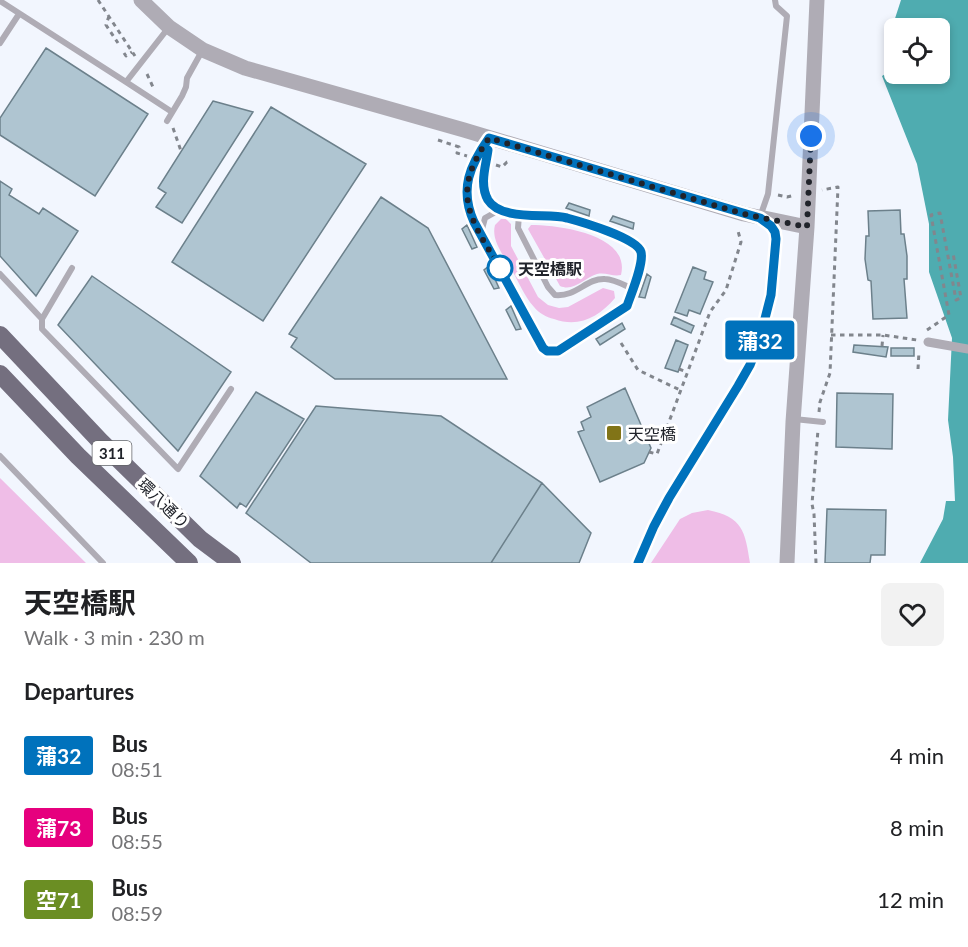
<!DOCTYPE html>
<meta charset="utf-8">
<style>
:root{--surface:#fff;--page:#f2f2f2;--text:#202124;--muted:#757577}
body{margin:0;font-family:Lato,"Noto Sans JP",sans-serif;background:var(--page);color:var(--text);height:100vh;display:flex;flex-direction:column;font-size:22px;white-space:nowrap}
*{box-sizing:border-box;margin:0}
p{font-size:20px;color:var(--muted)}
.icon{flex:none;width:33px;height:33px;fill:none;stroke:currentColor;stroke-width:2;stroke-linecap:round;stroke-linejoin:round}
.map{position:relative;height:563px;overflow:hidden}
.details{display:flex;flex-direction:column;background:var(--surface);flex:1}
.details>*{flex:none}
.badge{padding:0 12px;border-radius:4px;font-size:21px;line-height:39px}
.buttons{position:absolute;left:884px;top:18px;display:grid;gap:12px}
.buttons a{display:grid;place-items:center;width:66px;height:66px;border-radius:9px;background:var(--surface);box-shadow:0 3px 9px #0003;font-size:30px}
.you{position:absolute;width:30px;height:30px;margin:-15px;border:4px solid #fff;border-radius:50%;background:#1a73e8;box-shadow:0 0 0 9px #1a73e833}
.map>.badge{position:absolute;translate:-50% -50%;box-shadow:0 0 0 3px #fff}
h2{padding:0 24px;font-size:22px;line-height:54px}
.round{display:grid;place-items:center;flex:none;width:63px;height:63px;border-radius:9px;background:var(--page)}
.headline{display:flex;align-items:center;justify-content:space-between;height:102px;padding:0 24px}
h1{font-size:28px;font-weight:700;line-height:45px}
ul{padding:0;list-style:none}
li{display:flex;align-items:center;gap:18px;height:72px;padding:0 24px}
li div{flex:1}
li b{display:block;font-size:22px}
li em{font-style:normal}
li .badge{min-width:66px;font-weight:700;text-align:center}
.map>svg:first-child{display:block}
</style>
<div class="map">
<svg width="968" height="563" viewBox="0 0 968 563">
<rect width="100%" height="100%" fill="#f2f6fe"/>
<!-- green -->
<path fill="#efbde7" d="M501,219H506L511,224V246L538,297L548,305L559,308L568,307L603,288L614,291L615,298C599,317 579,328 554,319C546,317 539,313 534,307C524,296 518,280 510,267C503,254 491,240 495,225Z
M531,225C558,225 631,234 621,275C613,277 606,272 597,274C584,278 574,292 560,286L528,229Z
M0,478L86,563H0Z
M708,510C743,517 745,531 750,563H651L680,519L692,513Z"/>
<!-- water -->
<path fill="#4facb0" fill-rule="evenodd" d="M901,0H968V563H920L943,519L946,501H955L953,457L948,420L952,338L929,272V224L917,164L882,76L890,71L888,40ZM894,28H939V74H894Z"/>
<!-- building -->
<path fill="#afc5d1" stroke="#6c808b" stroke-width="1.5" d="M46,48L148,114L95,196L0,135V118Z
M213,101L253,112L182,223L156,207L166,193L158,188Z
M271,107L366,164L263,321L172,262Z
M0,181L12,189L9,195L39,214L43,208L78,231L36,296L0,256Z
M381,197L428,228L507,379H335L291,347L297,338L289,334Z
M569,203L590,210L589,216L566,208Z
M900,210L901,234H904L907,256V279H904L907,318L873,319L871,281L868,280L865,259L866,236H869L868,211Z
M613,216L634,223L633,229L610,221Z
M467,225L477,247L472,249L462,229Z
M489,266L499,288L494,289L484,270Z
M693,267L706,272L704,279L713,282L700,314L689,310L687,316L675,312Z
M647,274L651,277L645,298L639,297Z
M92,276L231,372L178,451L58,325Z
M511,306L521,329L516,330L506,310Z
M674,317L694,326L691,333L671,324Z
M622,323L625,329L600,345L596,339Z
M676,340L688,345L678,372L665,368Z
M854,345L888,347L886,357L853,352Z
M891,348H914V356H891Z
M625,388L651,448L644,463L600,482L578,432L584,430L581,422L591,417L587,407Z
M256,392L304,419L246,507L240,503L237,508L200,476Z
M837,393L893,394L892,449L836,447Z
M316,406L441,416L542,483L491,563H311L246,513Z
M542,483L591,533L579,563H491Z
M827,509L886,510L885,555H871L870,563H825Z"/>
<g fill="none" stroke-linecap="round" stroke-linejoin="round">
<!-- path -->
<path stroke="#82868d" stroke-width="3" stroke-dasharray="4.5 4.5" stroke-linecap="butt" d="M98,0L135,56
M109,16L106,25L118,43
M124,53L126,56L132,52
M147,74L153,87
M173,128L181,151
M438,140L459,147L457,153L467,156
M496,165L502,167L507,162H511
M778,195L787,197L795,195
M927,330L949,315L931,215L940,213L956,300L961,298L953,253
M831,335H883L917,340
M621,343L638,370L680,390
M882,346L883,335
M679,369L687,372
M918,369L919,351
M819,412L820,402L830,373L838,187L822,190
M649,452L657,454L710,312L726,290L741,242L738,231
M816,563L814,514L812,504L818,430"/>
<!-- service -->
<path stroke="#afacb5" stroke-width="6" d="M0,1L126,82L169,27
M0,43L19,14
M126,82L172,112
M167,121L182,96L186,87L187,78L202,51
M489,138C488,155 478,185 489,201C502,220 543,215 563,218C578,220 638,238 641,253C644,264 631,294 627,306L558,351H547L543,348L469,211C462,184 474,159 489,138Z
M519,215L518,228L548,287L555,295C577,297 586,278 605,279C614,279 624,285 633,289
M760,217L768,194L787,16L776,6L775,0
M481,233L485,218L501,209
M72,268L42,319V329L178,469L231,389
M0,274L42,319
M794,419L823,422
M0,456L103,563"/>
<!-- pedestrian -->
<path stroke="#afacb5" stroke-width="9" d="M928,342L968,349"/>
<!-- tertiary -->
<path stroke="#afacb5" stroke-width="15" d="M141,0L169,27L203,50L245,68L464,130L744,214L807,227
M787,563L793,422L807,227L817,0"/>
<!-- primary -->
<path stroke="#746f7f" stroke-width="18" d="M0,335L100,441L200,539L232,563
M0,374L78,456L189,563"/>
</g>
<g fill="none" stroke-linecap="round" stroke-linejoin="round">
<!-- line casing -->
<g stroke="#fff" stroke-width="14">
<path id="line" d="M488,150C486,166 479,184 488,200C501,221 546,213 567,218C582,222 637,238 641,252C644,264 631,294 627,306L558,351H547L543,348L474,222C459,189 470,165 489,138L760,218L771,226L775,232L776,239L771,295L759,342L750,365L738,386L669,498L654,526L638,563"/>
</g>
<!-- line -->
<use href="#line" stroke="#0072bc" stroke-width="9"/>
<!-- walk -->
<path stroke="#20232a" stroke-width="6" stroke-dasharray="0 10.8" d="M500,268C468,216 451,192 489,138L744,214L807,227L811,136"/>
</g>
<!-- markers -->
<circle fill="#fff" stroke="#0072bc" stroke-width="3" cx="500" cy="268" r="12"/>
<rect fill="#817417" stroke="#fff" stroke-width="2" x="606" y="425" width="16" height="16" rx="3"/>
<g text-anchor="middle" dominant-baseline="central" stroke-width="6" stroke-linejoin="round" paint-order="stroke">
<!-- shield labels -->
<rect fill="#fff" stroke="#63656a" stroke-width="1.5" x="92.5" y="441" width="39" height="24" rx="4.5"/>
<g font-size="15" font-weight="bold" fill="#20232a">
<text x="112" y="453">311</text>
</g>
<!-- stop labels -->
<g font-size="16" font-weight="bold" fill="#20232a" stroke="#fff" text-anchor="start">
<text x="518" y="268">天空橋駅</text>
</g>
<!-- poi labels -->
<g font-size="16" fill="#20232a" stroke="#fff" text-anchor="start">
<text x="628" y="433">天空橋</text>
</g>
<!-- street labels -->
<g font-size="16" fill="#20232a" stroke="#fff">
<text transform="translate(164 503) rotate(44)">環八通り</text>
</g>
</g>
</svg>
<div class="buttons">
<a><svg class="icon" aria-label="locate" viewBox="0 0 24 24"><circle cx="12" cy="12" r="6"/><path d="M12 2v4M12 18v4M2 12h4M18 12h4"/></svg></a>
</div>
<div class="you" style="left:811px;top:136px"></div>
<b class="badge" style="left:760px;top:340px;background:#0072bc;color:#fff">蒲32</b>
</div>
<section class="details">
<div class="headline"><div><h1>天空橋駅</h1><p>Walk · 3 min · 230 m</p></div><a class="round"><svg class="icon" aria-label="heart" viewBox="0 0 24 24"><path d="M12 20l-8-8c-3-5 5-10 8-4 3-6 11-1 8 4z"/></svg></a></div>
<h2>Departures</h2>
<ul>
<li><span class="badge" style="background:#0072bc;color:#fff">蒲32</span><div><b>Bus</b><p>08:51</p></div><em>4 min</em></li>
<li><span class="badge" style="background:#e6007e;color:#fff">蒲73</span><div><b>Bus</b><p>08:55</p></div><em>8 min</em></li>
<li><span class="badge" style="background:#6b8e23;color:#fff">空71</span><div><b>Bus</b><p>08:59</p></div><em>12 min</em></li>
</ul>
</section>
